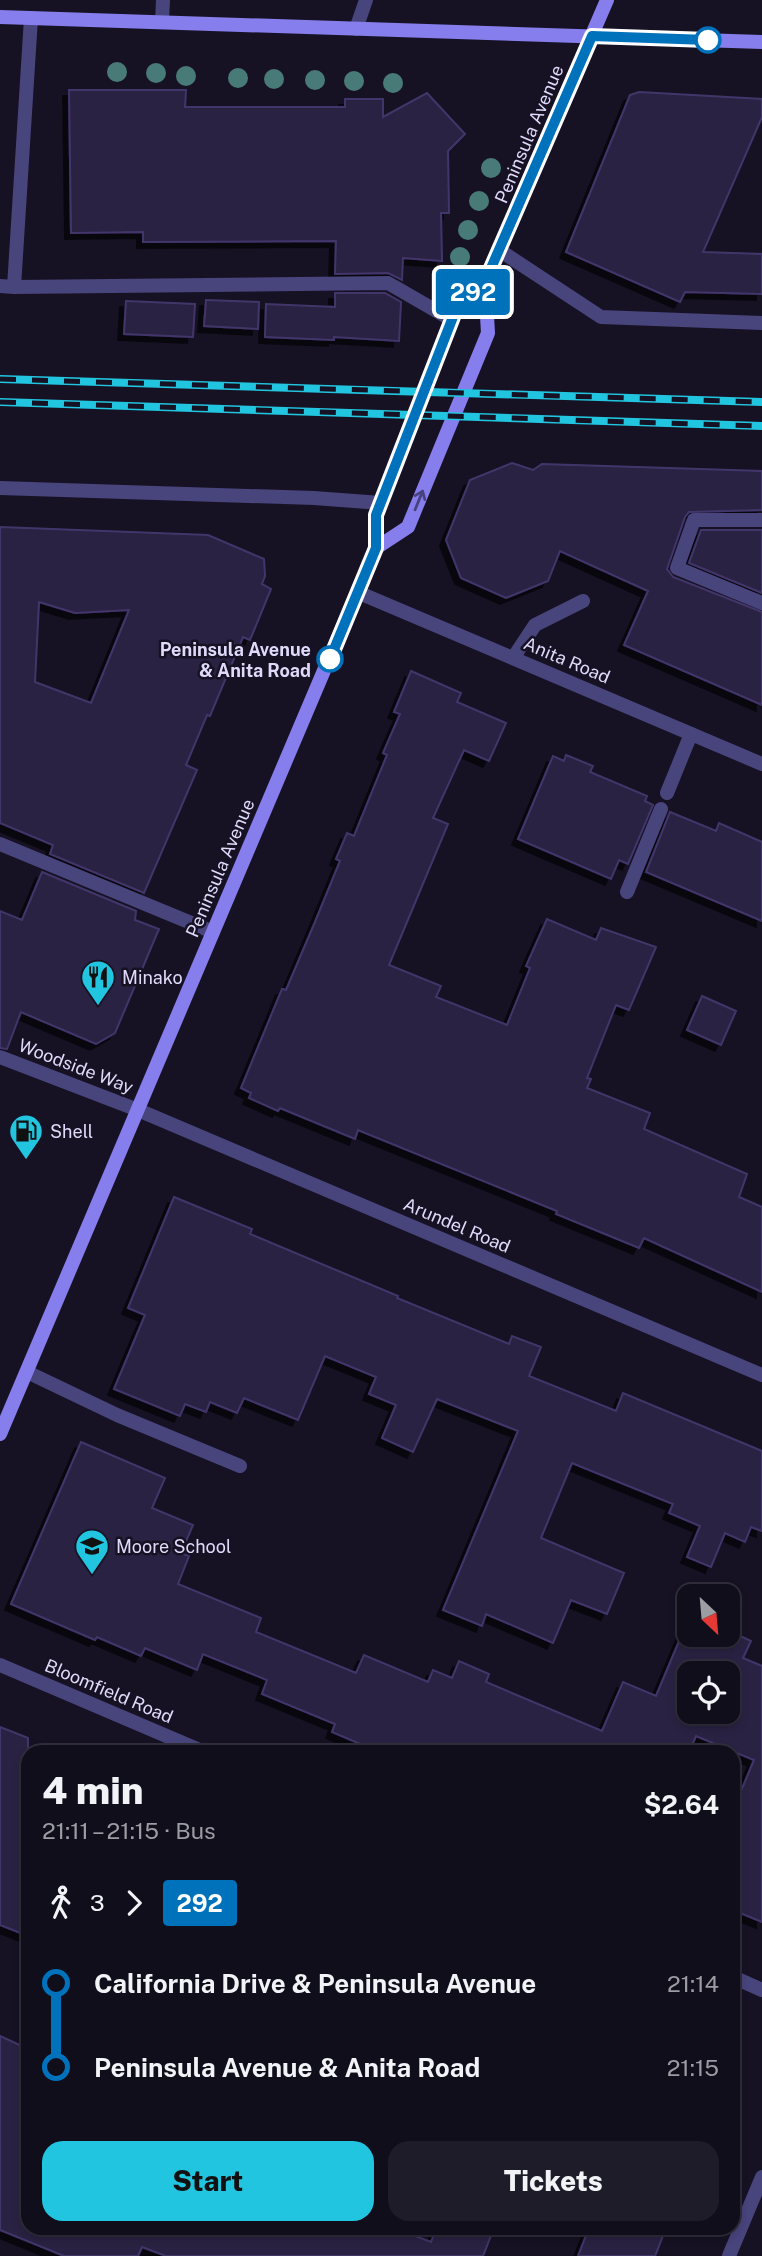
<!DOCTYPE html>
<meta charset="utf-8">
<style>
:root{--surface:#100e1b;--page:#1e1c28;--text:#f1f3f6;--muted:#9c9ca3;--line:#302e3a;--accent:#21c5df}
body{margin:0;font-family:"Public Sans",sans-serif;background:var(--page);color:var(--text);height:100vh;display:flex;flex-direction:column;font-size:26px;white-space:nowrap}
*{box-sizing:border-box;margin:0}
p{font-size:23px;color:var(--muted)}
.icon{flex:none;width:38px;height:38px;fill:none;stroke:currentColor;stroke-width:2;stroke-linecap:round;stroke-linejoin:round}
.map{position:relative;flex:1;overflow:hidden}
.drawer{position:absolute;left:21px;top:1745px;width:719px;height:490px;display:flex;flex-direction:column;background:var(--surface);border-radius:21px;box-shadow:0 4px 10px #0003,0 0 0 2px var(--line)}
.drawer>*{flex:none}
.badge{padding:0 14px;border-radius:5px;font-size:24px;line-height:46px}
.needle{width:46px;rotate:154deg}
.fabs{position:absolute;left:677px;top:1584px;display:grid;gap:14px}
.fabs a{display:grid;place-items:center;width:63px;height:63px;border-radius:14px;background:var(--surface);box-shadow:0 4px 10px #0003,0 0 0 2px var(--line);font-size:35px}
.map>.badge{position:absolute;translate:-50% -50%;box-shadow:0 0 0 4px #fff}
.legs{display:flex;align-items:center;gap:10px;height:77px;padding:0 21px;font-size:23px}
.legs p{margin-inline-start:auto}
.summary{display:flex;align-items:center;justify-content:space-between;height:119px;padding:0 21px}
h1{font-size:38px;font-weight:800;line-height:52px}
.cta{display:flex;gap:14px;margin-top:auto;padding:14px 21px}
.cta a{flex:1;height:80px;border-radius:21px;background:var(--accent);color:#111;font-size:28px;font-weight:800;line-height:80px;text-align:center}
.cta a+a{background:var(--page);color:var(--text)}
ul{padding:0 21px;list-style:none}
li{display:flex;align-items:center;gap:24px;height:84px;font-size:26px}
li i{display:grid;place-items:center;width:10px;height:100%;margin:0 9px;background:currentColor}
li i::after{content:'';width:18px;height:18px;margin:-9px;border:5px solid;border-radius:50%;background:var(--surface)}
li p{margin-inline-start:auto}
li:first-child i{background:linear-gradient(#0000 50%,currentColor 0)}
li:last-child i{background:linear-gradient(currentColor 50%,#0000 0)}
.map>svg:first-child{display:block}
</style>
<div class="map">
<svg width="762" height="2256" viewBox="0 0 762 2256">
<defs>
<filter id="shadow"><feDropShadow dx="-6" dy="6" stdDeviation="0" flood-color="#0009"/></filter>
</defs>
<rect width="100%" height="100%" fill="#161224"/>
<!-- building -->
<path fill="#292142" stroke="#43366b" stroke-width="2" fill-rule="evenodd" filter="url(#shadow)" d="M69,90H186L185,107H345V99H383V117L427,93L465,134L448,151L449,213H441L442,261L403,258L402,280L388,273L335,274L336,241L143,242V232L71,233Z
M639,92L762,99V117L703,252L762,254V294L685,292L680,302L566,252L630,95Z
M335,293H385L401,302L399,341L334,337V340L265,337L266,304L335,307Z
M206,300L259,302L258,329L204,326Z
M126,301L195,304L193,337L124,334Z
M512,463L533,470L542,464L762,471V510L689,512L685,517L667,569L673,577L762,612V705L624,645L648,591L560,551L548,581L506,598L461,578L446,540L470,480Z
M0,527L208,535L264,559L265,576L262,584L271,589L250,640L243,637L210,716L207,715L186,765L197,770L144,893L50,854L53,845L0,823ZM39,602L75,613L129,610L91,703L35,682Z
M701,530H762V593L689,563Z
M411,671L461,693L457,702L506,723L489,761L464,750L433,818L448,824L389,965L441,986L436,997L507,1025L530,968L526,966L547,919L596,940L601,928L656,947L629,1010L616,1005L587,1078L591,1079L587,1088L650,1113L644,1129L747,1174L739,1197L762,1207V1292L644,1238L639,1248L556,1214L557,1211L358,1130L355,1139L280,1108L278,1111L249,1098L251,1093L241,1088L282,989L286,990L315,922L340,861L336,859L347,833L354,836L387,755L383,753L400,714L394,712Z
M566,755L593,766L590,772L647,796L645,801L653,805L628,864L619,860L611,879L518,839L553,756L564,761Z
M670,812L716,831L719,823L762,842V921L646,872Z
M42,872L136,911L135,920L159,929L115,1033L96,1044L21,1012L7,1049L0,1048V911L22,920Z
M702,996L736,1011L721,1045L687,1030Z
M174,1197L252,1229L250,1234L398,1296L397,1298L509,1344L512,1336L541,1347L529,1376L616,1411L623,1393L762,1451V1531L751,1527L745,1542L725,1533L711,1567L687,1557L700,1526L669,1513L673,1504L572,1463L541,1538L624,1573L607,1614L571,1600L553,1643L486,1614L482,1626L443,1610L518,1431L437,1399L413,1452L382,1438L396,1405L369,1394L376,1377L325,1356L298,1420L244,1398L237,1413L210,1402L206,1412L185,1404L180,1416L114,1389L145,1315L128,1308Z
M81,1442L165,1478L152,1508L193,1525L181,1553L189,1556L178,1584L261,1618L256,1632L356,1673L364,1655L428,1682L433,1670L452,1678L459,1661L489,1674L486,1682L602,1731L623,1682L656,1696L682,1634H736L751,1641L743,1658L762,1666V1922L733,1910V1810L754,1760L696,1736L689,1752H379L332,1732L335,1724L262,1694L267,1680L203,1654L197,1670L145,1648L141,1656L97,1637L95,1640L11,1604ZM690,1673H728V1712H690Z
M0,1727L28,1738V1936L0,1925Z
M0,2036L28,2049V2228H291L312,2236L315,2228H394L431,2242L437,2228H494L483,2256H166L142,2247L138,2256H64L0,2230Z
M589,2228H666L655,2256H578Z"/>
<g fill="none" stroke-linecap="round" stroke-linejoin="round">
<!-- lane -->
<path stroke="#48447c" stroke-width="14" d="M162,22L163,0
M356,29L366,0
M499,250L601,317L762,323
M0,286L14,287L31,18
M14,287L388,283L452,320
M0,488L314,498L381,503
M762,520H694L677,568L762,603
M513,658L535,625L583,601
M667,793L691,734
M0,844L213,932
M627,892L661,809
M27,1372L117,1415L240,1466"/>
<!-- street -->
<path stroke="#48447c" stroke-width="14" d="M357,592L762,764
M0,1057L138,1110L762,1375
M0,1665L204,1752
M733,1977L762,1990
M729,2256L762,2177"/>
<!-- secondary -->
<path stroke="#867eed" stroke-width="14" d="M0,17L762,42
M376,548L408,527L488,333L485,282L607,0
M0,1434L376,548V515L458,304L485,282"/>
<!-- rail casing -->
<g stroke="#21c5df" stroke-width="8">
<path id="rail" d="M0,379L762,402
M0,402L762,426"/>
</g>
<!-- rail -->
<use href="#rail" stroke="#161224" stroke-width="5" stroke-dasharray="16" stroke-linecap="butt"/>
</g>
<!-- trees -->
<g fill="#487a78">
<circle cx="117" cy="72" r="10"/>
<circle cx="156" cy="73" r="10"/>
<circle cx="186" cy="76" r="10"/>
<circle cx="238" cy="78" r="10"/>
<circle cx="274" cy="79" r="10"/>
<circle cx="315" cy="80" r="10"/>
<circle cx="354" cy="81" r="10"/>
<circle cx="393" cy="83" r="10"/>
<circle cx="491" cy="168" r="10"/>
<circle cx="479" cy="201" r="10"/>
<circle cx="468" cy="230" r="10"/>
<circle cx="460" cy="257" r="10"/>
</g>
<!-- one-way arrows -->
<defs><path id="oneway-shaft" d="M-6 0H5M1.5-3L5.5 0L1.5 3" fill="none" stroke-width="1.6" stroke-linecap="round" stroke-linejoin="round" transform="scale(1.75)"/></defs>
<use stroke="#48437e" href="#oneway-shaft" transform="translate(419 500) rotate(-68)"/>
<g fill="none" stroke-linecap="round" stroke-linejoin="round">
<!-- line-1 casing -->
<g stroke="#fff" stroke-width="16">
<path id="line-1" d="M330,659L376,548V515L458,304L485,282L592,36L708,40"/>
</g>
<!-- line-1 -->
<use href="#line-1" stroke="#0072bc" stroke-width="10"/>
</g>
<!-- icons -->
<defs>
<g id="restaurant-pin" transform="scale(1.75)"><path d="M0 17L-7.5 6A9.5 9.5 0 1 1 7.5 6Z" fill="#21c5df" stroke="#161224"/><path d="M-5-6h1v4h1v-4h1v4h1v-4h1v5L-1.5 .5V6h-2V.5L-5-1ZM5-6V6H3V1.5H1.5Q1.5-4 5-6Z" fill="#111"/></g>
<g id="fuel-pin" transform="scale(1.75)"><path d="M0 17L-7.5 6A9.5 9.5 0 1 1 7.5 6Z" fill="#21c5df" stroke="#161224"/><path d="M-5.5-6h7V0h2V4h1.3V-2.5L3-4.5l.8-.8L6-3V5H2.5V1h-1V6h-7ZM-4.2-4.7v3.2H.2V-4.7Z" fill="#111"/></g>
<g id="school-pin" transform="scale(1.75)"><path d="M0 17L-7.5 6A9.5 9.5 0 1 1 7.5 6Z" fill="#21c5df" stroke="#161224"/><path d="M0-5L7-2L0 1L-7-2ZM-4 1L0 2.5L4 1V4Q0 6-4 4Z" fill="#111"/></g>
</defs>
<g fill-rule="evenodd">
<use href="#restaurant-pin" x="98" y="977"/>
<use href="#fuel-pin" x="26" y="1131"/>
<use href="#school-pin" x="92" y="1546"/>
</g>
<!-- markers -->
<g fill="#fff" stroke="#0072bc" stroke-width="3.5">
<circle cx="708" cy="40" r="12"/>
<circle cx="330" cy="659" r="12"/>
</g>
<g text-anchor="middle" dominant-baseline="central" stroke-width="5" stroke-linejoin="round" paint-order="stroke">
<!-- street labels -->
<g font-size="18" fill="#dfdafa" stroke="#161224">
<text transform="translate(529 134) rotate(-67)">Peninsula Avenue</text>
<text transform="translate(567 660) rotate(23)">Anita Road</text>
<text transform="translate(220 868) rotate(-67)">Peninsula Avenue</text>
<text transform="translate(76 1066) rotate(21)">Woodside Way</text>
<text transform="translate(457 1225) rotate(23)">Arundel Road</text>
<text transform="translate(109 1691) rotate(23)">Bloomfield Road</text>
</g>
<!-- stop labels -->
<g font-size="18" font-weight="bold" fill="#dfdafa" stroke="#161224" text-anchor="end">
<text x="311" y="649">Peninsula Avenue<tspan x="311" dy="21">&amp; Anita Road</tspan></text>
</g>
<!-- poi labels -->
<g font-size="18" fill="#dfdafa" stroke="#161224" text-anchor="start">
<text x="122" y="977">Minako</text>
<text x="50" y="1131">Shell</text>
<text x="116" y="1546">Moore School</text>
</g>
</g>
</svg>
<div class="fabs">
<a><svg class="needle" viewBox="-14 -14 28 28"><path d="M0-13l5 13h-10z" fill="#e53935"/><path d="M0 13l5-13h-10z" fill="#9c9ca3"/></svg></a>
<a><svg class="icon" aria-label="locate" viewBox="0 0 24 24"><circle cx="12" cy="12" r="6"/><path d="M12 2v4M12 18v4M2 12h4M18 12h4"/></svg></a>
</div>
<b class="badge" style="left:473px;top:292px;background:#0072bc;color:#fff">292</b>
<section class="drawer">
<div class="summary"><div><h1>4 min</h1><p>21:11 – 21:15 · Bus</p></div><b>$2.64</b></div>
<div class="legs"><svg class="icon" aria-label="walk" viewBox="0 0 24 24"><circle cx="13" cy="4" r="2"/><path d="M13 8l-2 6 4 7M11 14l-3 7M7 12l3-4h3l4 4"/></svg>3<svg class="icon" aria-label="forward" viewBox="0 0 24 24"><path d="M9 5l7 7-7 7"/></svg><b class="badge" style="background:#0072bc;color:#fff">292</b></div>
<ul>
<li><i style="color:#0072bc"></i><b>California Drive &amp; Peninsula Avenue</b><p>21:14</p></li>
<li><i style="color:#0072bc"></i><b>Peninsula Avenue &amp; Anita Road</b><p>21:15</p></li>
</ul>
<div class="cta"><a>Start</a><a>Tickets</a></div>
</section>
</div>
